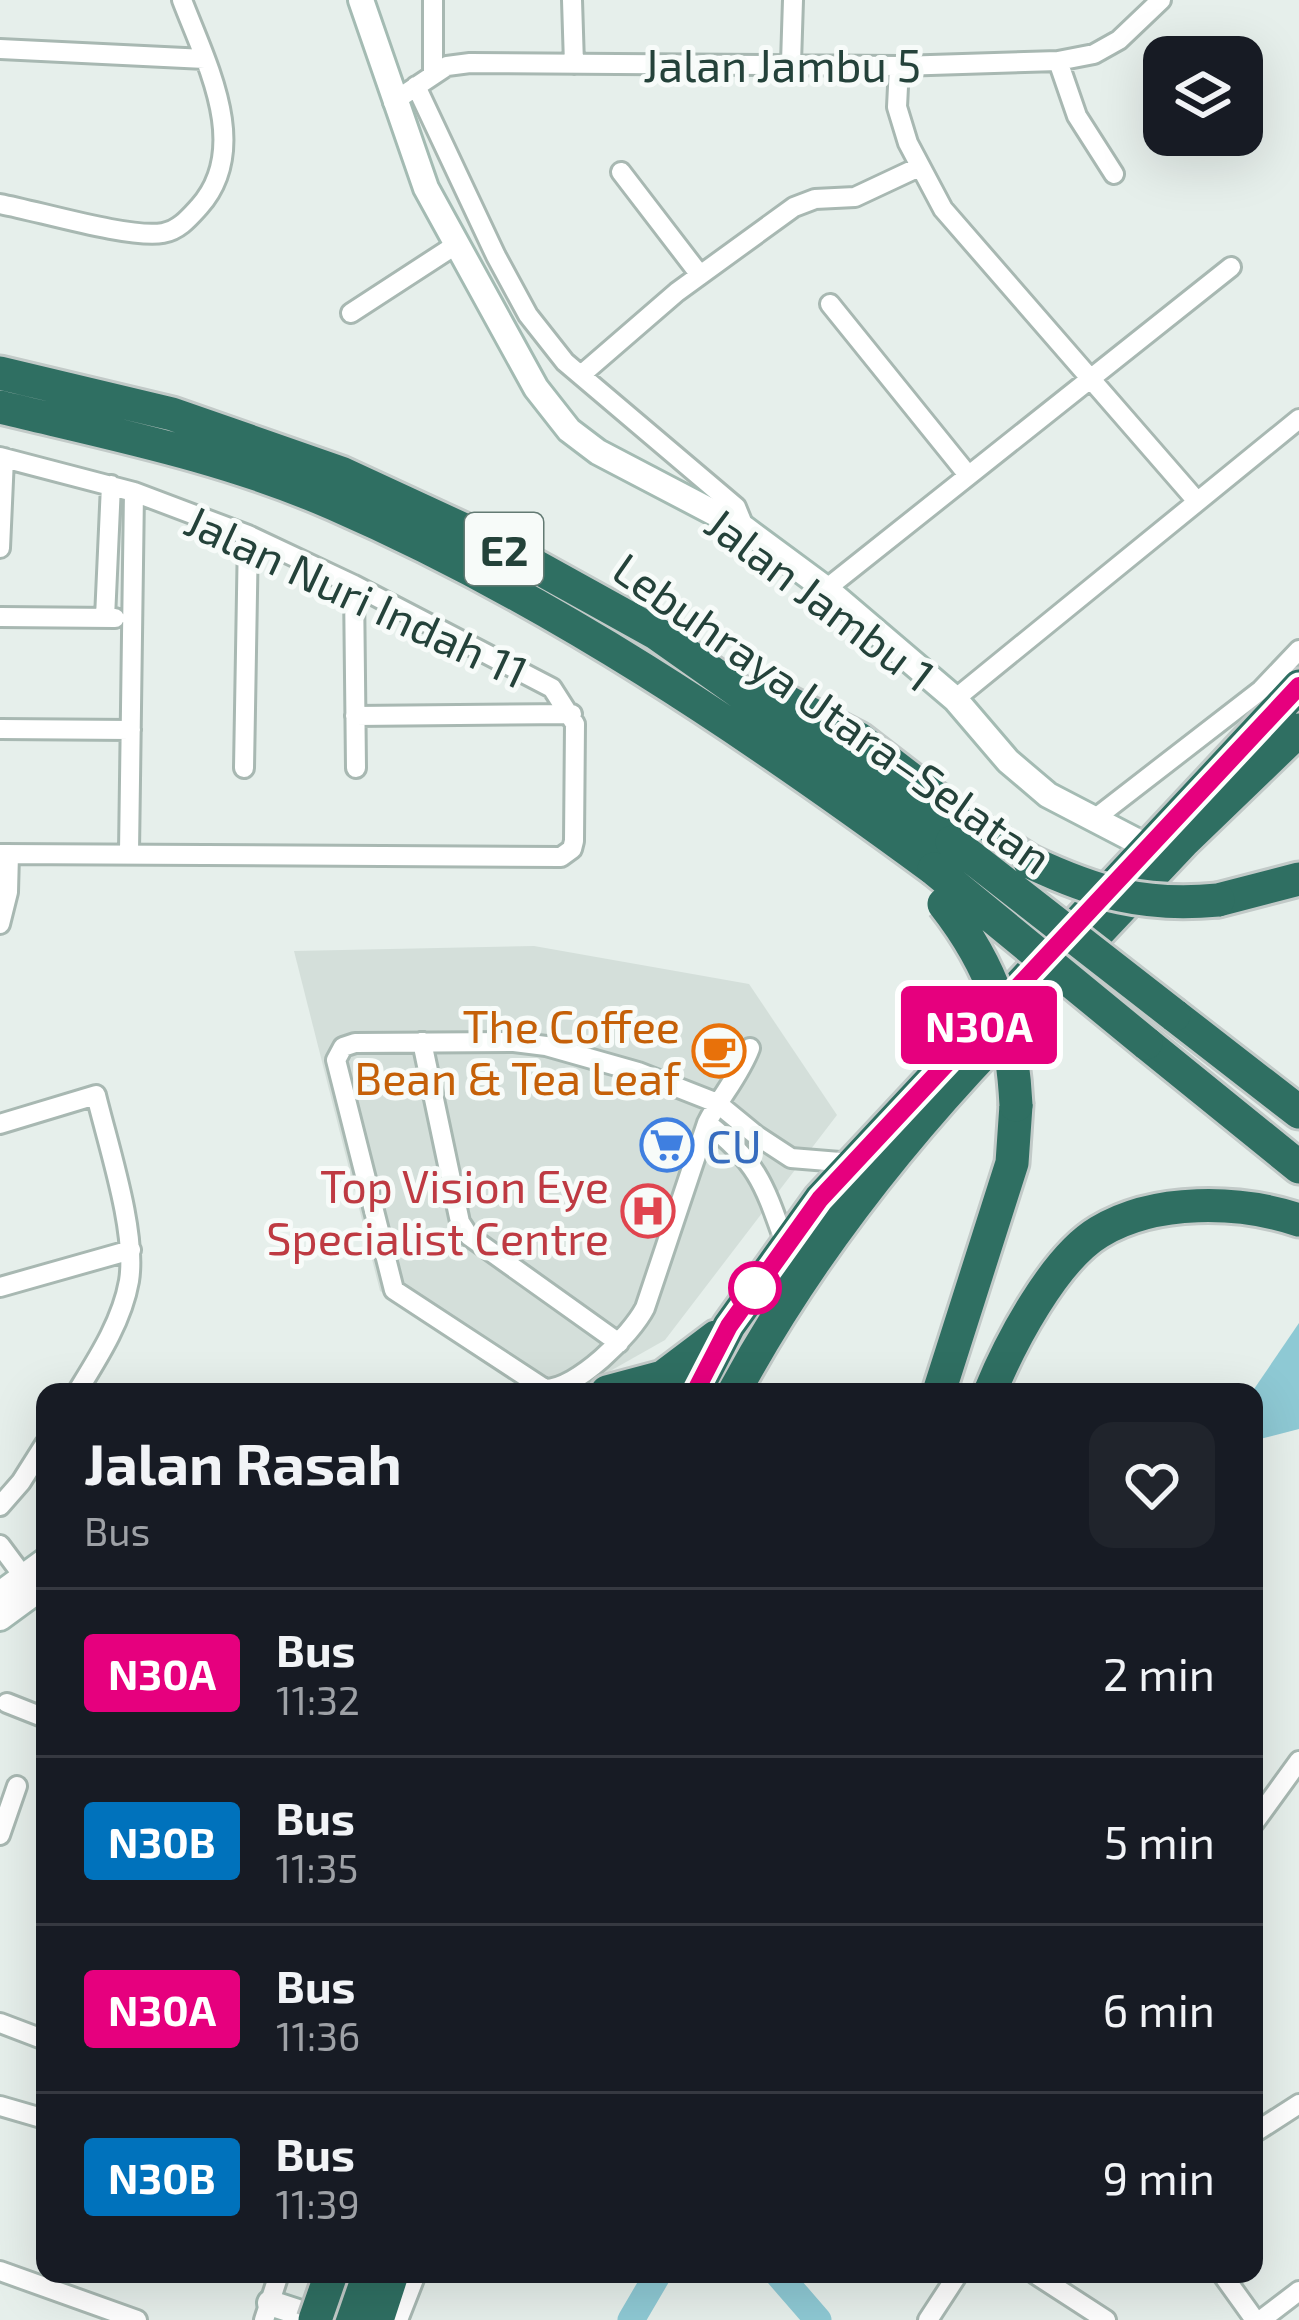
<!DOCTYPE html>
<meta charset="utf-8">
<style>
:root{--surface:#171b24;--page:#20242c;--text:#f1f3f6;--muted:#9ea1a6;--line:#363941}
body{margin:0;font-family:"Exo 2",sans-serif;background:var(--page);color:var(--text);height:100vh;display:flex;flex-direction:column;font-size:45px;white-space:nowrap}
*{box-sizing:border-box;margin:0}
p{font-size:39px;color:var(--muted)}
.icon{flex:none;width:66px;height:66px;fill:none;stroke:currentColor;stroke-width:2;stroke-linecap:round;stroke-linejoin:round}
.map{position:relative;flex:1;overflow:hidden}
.side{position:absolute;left:36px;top:1383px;width:1227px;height:900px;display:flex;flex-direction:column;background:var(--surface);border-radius:24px;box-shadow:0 12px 48px #0002}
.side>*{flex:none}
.badge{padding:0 24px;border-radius:9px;font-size:42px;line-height:78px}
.controls{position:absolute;left:1143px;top:36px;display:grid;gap:24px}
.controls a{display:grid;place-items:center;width:120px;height:120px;border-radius:24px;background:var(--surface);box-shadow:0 12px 48px #0002;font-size:60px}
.map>.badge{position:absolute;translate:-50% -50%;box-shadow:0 0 0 6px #fff}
.round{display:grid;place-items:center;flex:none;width:126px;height:126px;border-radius:24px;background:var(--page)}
.headline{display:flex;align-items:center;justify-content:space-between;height:204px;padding:0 48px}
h1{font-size:57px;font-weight:700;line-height:90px}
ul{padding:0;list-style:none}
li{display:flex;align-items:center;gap:36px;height:168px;padding:0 48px;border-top:3px solid var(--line)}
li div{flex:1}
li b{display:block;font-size:45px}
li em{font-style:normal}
li .badge{min-width:132px;font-weight:700;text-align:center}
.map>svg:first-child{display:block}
</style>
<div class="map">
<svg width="1299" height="2320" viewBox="0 0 1299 2320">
<rect width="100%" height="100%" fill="#e6efeb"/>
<!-- built -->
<path fill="#d4dfda" d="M534,946L749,984L837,1115L665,1340L573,1392H542L380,1291L294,951Z"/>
<!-- water -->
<path fill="#8ec9d4" d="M1299,1323V1429L1256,1440L1252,1392Z"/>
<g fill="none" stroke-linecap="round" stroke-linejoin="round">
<!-- river -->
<path stroke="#8ec9d4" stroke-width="27" d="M778,2274L818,2320
M631,2320L658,2274"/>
<!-- street casing -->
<g stroke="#a8b8b2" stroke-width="24">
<path id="street" d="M572,0L574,64
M0,49L205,59
M1058,61L1077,116L1114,174
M791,63L793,0
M899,66L897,107L908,143L943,209L1196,500
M433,75V0
M416,86L496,256L528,315L565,362L736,507L745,529
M393,102L447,66L470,63L899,66L1058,61L1094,54L1119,40L1161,0
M621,172L700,275
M0,204C38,211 130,239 163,233C179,230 189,218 199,207C252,148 206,63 182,0
M830,304L968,475
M351,313L454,246
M581,375L677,292L794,207L815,199L855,197L919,167
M0,457L134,492L248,535L354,585L552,688L575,724L574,841L572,849L561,857L0,854
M0,548L4,458
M354,585L356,768
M826,589L1231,267
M0,617L115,618
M105,618L111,485
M955,699L1299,419
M355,716L572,714
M0,729L131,730
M244,768L248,535
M1093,820L1261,690L1299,650
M129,852L134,492
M0,924L8,892L9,854
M422,1042L460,1222L469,1236L619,1343
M750,1048C740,1075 720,1097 707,1123L645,1308C631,1335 577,1389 545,1389L394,1290L336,1060L343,1047L355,1043L514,1042L546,1046L638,1072L717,1103L756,1135L791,1158L852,1163
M707,1123C758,1163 764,1184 785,1243
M0,1124L96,1095C108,1145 137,1232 129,1281C122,1321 98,1358 77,1392
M0,1287L131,1250
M0,1506L21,1482L45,1444
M0,1545L29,1584
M7,1703L45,1718
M1254,1823L1299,1761
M0,1835L17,1786
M0,2023L45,2040
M0,2106L45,2119
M1254,2133L1299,2104
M0,2271L137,2320
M1035,2274L1106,2320
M1222,2274L1255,2320
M264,2320L279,2274
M398,2320L416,2274
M928,2320L958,2274
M1261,2320L1299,2291"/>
</g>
<!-- secondary casing -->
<g stroke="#a4bbb3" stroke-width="30">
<path id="secondary" d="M361,0L426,188L536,388L569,430L598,452L745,529L826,589L955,699L1008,761L1048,795L1146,846
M0,1594L45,1561
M0,1618L45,1585
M270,2303L322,2320"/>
</g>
<!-- highway casing -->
<g stroke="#c2cac8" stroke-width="39">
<path id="highway" d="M0,373L172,414L341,473L499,546L656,633L952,842
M0,407C112,434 228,457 334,504C550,598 745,730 934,869
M774,695L859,739L960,817L1030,862
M1218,900L1299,879
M1066,966L1183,842L1299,730
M1174,1015L1299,1112
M1146,1043L1299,1167
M607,1392L663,1377L716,1337
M695,1392L729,1326L820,1199L1299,686
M734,1392C802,1266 894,1147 993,1043
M939,1392L1012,1163L1016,1105
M990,1392C1010,1343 1054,1259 1099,1232C1155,1198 1239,1200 1299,1220
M345,2320L362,2274
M377,2320L392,2274"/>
</g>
<!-- street -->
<use href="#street" stroke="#fff" stroke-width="18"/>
<!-- secondary -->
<use href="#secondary" stroke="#fff" stroke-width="24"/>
<!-- highway -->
<use href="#highway" stroke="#2f6f62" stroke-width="33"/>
<!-- highway-bridge casing -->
<g stroke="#c2cac8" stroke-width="39" stroke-linecap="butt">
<path id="highway-bridge" d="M952,842L1174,1015
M1030,862C1096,893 1144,907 1218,900
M934,869L1146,1043
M944,904C994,968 1012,1025 1016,1105
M315,2320L331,2274"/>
</g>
<!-- highway-bridge -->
<use href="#highway-bridge" stroke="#2f6f62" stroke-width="33"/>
</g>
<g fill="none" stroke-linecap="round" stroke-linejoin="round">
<!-- line casing -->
<g stroke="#fff" stroke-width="27">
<path id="line" d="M695,1392L729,1326L820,1199L1299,686"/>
</g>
<!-- line -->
<use href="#line" stroke="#e6007e" stroke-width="18"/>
</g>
<!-- icons -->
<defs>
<g id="cafe-ring" transform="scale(2.7)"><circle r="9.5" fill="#f7fbf9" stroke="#e8710a" stroke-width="1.5"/><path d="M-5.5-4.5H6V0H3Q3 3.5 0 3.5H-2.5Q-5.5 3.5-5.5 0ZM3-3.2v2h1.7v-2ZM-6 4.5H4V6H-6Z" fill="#e8710a"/></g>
<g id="supermarket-ring" transform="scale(2.7)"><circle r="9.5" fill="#f7fbf9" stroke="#3f7fe0" stroke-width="1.5"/><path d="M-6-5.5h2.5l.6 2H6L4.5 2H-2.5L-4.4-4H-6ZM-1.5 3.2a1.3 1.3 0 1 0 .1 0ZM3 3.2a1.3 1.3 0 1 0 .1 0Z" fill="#3f7fe0"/></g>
<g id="hospital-ring" transform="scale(2.7)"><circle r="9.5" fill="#f7fbf9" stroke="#e0444e" stroke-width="1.5"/><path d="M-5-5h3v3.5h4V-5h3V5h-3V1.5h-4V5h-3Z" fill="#e0444e"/></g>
</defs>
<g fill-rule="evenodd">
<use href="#cafe-ring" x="719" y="1051"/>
<use href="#supermarket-ring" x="667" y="1145"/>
<use href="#hospital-ring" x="648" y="1211"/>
</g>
<!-- markers -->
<circle fill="#fff" stroke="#e6007e" stroke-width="6" cx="755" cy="1288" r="24"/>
<g text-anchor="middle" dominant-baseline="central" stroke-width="10" stroke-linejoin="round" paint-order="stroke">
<!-- shield labels -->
<rect fill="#f7fbf9" stroke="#637a73" stroke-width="3" x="465" y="513" width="78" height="72" rx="9"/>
<g font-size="42" font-weight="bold" fill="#24423a">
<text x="504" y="549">E2</text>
</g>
<!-- street labels -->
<g font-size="45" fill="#24423a" stroke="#f7fbf9">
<text x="782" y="64">Jalan Jambu 5</text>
<text transform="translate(357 595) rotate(25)">Jalan Nuri Indah 11</text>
<text transform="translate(821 598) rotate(37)">Jalan Jambu 1</text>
<text transform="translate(833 712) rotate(35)">Lebuhraya Utara–Selatan</text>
</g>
<!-- food labels -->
<g font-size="45" fill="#c56008" stroke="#f7fbf9" text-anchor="end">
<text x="680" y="1025">The Coffee<tspan x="680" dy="52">Bean &amp; Tea Leaf</tspan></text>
</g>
<!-- shop labels -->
<g font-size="45" fill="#366cbe" stroke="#f7fbf9" text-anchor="start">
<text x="706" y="1145">CU</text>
</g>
<!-- health labels -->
<g font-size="45" fill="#be3a42" stroke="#f7fbf9" text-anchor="end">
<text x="609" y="1185">Top Vision Eye<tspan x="609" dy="52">Specialist Centre</tspan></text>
</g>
</g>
</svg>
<div class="controls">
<a><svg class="icon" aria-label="layers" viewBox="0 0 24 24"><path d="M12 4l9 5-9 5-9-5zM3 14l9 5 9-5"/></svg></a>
</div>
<b class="badge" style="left:979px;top:1025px;background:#e6007e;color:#fff">N30A</b>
<section class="side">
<div class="headline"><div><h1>Jalan Rasah</h1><p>Bus</p></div><a class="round"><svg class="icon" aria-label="heart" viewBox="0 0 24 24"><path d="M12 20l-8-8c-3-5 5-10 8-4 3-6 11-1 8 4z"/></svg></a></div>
<ul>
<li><span class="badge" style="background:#e6007e;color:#fff">N30A</span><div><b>Bus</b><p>11:32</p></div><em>2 min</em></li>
<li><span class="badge" style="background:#0072bc;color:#fff">N30B</span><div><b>Bus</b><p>11:35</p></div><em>5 min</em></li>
<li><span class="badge" style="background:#e6007e;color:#fff">N30A</span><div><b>Bus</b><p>11:36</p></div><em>6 min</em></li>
<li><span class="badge" style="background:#0072bc;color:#fff">N30B</span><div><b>Bus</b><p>11:39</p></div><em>9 min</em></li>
</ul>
</section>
</div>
